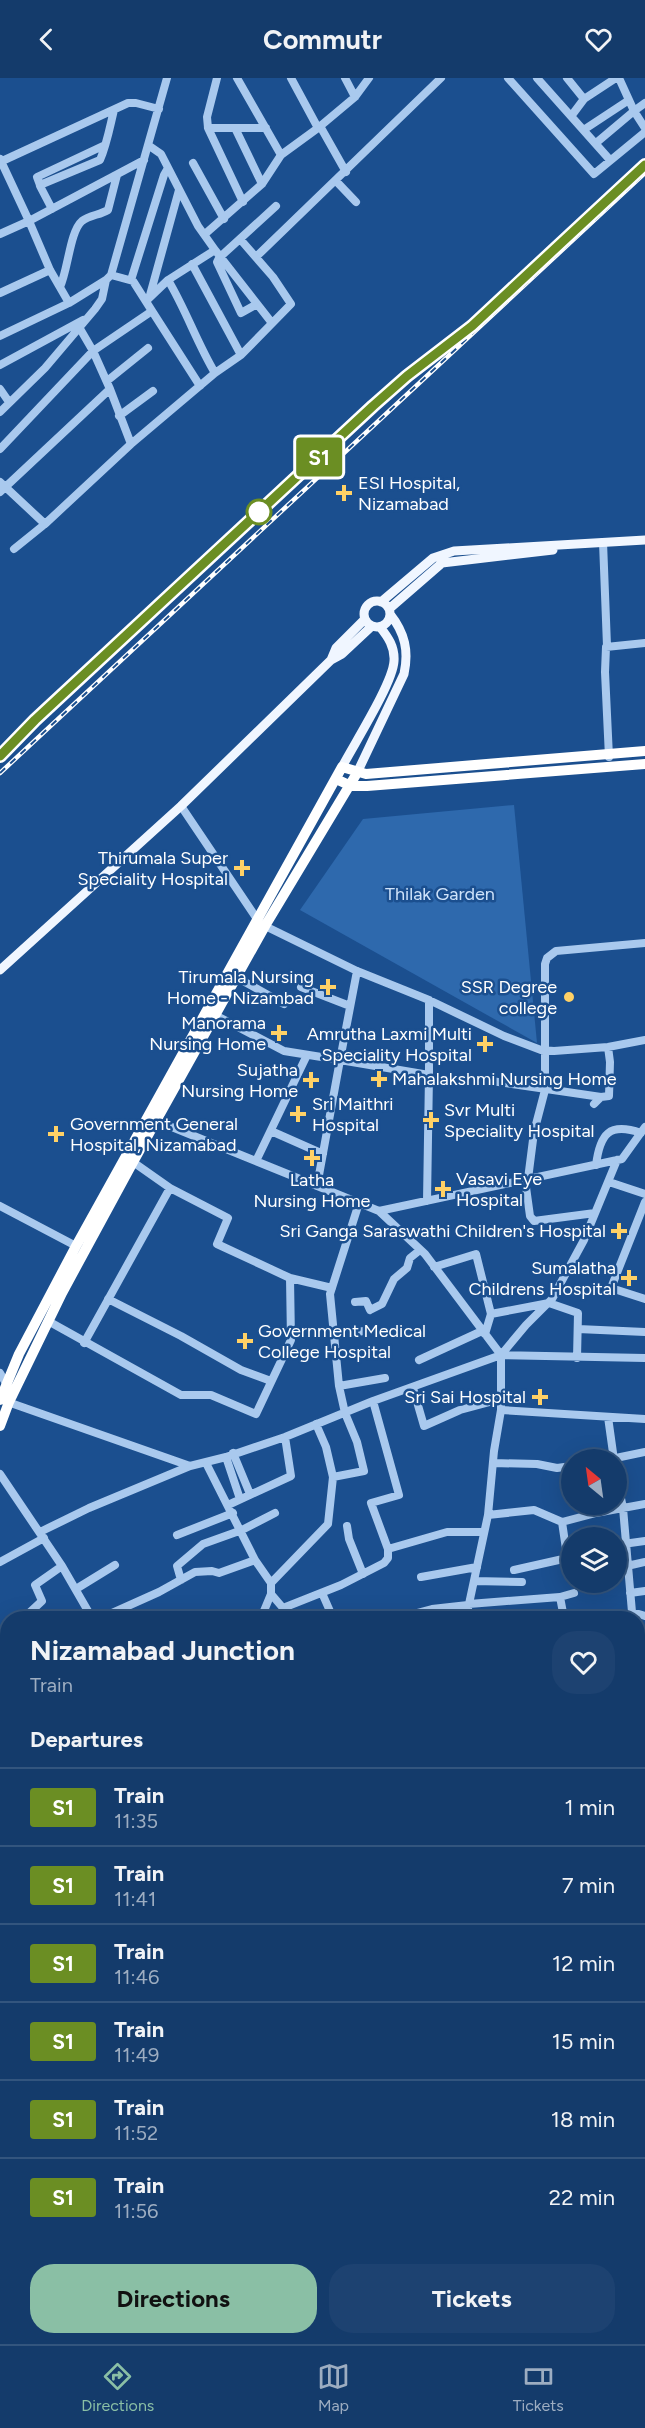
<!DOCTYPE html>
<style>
:root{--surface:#143b6b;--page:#1d4271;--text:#f1f3f6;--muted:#9dadc1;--line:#33557e;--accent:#8abfa5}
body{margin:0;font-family:Figtree,sans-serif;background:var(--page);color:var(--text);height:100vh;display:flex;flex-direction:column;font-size:22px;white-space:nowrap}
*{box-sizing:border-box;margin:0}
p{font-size:20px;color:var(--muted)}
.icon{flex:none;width:33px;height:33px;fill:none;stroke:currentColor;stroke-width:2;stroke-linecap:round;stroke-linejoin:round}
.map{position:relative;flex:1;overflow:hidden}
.side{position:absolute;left:0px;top:1533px;width:645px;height:734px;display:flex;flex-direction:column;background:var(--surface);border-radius:24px 24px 0 0;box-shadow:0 6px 24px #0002,0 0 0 2px var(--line)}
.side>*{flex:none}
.badge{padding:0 12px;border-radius:4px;font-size:21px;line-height:39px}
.needle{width:39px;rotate:331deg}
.buttons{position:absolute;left:561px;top:1371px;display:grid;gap:12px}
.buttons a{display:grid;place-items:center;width:66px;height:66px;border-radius:50%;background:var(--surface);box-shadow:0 6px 24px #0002,0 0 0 2px var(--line);font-size:30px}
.map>.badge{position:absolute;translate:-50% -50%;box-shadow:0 0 0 3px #fff}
h2{padding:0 30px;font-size:22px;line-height:54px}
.round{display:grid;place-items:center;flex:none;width:63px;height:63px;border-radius:24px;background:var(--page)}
.head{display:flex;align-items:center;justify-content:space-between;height:102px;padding:0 30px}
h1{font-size:28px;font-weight:700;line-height:45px}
.primary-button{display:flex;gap:12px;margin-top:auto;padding:12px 30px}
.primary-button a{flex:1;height:69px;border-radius:24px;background:var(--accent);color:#111;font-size:24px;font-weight:700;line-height:69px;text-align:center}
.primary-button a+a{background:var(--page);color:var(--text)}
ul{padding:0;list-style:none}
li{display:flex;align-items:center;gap:18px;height:78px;padding:0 30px;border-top:2px solid var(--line)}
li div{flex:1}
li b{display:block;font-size:22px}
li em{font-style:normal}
li .badge{min-width:66px;font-weight:700;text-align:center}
header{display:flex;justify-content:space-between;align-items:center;height:78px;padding:0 30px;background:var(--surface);font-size:27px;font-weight:700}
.tabs{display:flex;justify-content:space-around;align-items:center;height:84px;border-top:2px solid var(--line);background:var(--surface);font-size:16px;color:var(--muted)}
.tabs a{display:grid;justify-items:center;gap:3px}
.tabs .selected{color:var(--accent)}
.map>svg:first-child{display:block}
</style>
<header><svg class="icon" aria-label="back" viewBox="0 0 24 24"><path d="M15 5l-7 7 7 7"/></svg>Commutr<svg class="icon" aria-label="heart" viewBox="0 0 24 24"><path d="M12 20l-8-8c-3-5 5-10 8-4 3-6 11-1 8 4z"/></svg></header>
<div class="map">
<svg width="645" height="2266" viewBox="0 0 645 2266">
<rect width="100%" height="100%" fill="#1b4f8f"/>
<!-- green -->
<path fill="#2e69ad" d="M514,727L537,965L300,832L363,741Z"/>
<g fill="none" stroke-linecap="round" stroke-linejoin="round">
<!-- minor -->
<path stroke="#a9c9ee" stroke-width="8" d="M217,0L207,39L208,50H266
M237,0L281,77
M291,0L318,50
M345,0L355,19
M508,0L594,96L645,54
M537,0L610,82
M567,0L584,21L616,0
M619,0L634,33L645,25
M572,37L584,21
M320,48L346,94
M208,50L243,124
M585,51L629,22
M236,52L262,106
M596,65L634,33L645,50
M105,67L37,99L40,107L100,82C107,66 110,48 114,32
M148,67L161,76L198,148L215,172
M0,84L128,25H136L159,31
M193,85L224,141
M336,103L356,124
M40,108L52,131
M0,156L29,143L0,81
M205,156L262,106L281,77L318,50L355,19L369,0
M256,179L441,0
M192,186L241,277
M131,202L164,97L168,90
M168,202C186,232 197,265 215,295
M60,209C68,192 70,153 82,143C90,137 100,137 108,132L117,97
M0,215L50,192
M150,217L179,112
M146,223L168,202L215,172L272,245
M69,225L50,192L29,143L144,82
M257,226L241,235L217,184L219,180L276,128
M152,233L200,308
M79,249L93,273L110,311
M0,258L69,225L106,202
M0,287L83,242
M107,303L148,270
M0,311L9,324
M0,334L45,290L95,231L102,221L106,202L111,197L167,0
M119,338L153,313
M131,366L215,295L241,277L291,226L273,199L240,161
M0,371L93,273L152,233L133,203L111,197
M0,404L45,446
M0,414L110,311L131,366L45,446L14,471
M603,464L607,568
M609,679L605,594L606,569L645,565
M181,728L257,841L265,848L357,893L429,922L504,958L541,972L554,973L608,969L645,962
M236,899L284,926
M301,909L350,928
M215,937L284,973L340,982L357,893
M478,1001L601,1019
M594,1026L601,1019L609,1018L610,984L608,969
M157,1043L379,1133L425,1176L501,1277V1332L494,1373L488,1437L466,1540
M271,1053L323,1076
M256,1083L307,977
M596,1087C600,1056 609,1044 641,1055
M528,1101L534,1054L545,1012V886L547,880L556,873L645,865
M525,1102L530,1138L534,1143L595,1135
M609,1104L645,1116
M317,1108L340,982L429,997V922
M427,1123L429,997
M645,1124L611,1210L645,1221
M0,1128L76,1168
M379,1133L622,1081L645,1049
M434,1189L476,1176L491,1236L485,1256
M290,1200L332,1210
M108,1221L181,1258L241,1292L271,1303
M355,1224L366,1223L370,1232L382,1226L394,1201L407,1190L410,1180L420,1172
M491,1236L549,1225L578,1235L577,1280
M48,1243L181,1317H211L256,1336L291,1262L290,1200L217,1166L228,1140L170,1110L133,1084
M578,1251L645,1254
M334,1257L364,1253
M84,1265L170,1110
M501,1277L526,1247L552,1221L584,1162L617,1082
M419,1282L482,1253
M0,1295L8,1309
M339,1308L385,1300
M413,1310L424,1348L460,1332L501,1321
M5,1323L190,1388L226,1379L285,1359L373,1323L501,1277L645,1280
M373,1323L399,1417L371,1425L388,1471L447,1454H484
M501,1332L645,1341
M608,1339L614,1382
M233,1375L250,1416
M226,1379L240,1421
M611,1381L645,1374
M206,1385L255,1482L271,1505V1516L261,1540
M493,1385L537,1386L557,1390L572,1388
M0,1396L62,1488L92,1540
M616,1396L623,1430L632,1534L645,1538
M333,1399L364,1393L357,1364L345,1335L339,1308L330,1216L359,1125
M228,1427L291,1398L285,1359
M488,1437L534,1432L562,1444L596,1435L645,1426
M562,1444L566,1471H570
M347,1448L349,1461L363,1496
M40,1454L89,1430L190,1388
M177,1457L233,1435
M616,1467L645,1463
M565,1478L572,1489
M0,1484L44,1460
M627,1488L645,1484
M514,1492L563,1481L568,1471
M421,1499L477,1489
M181,1502L177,1488L203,1466L242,1452L275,1435
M474,1503L522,1504
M271,1505L328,1446L333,1399L326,1369L316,1346
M76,1511L115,1487
M322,1515L333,1540
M630,1515L645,1513
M271,1516L283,1530L341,1507L384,1485L388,1480V1471
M469,1526L560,1519
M29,1540L28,1536L42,1523L35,1507L62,1488
M101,1540L159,1514L195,1494L212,1493L219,1495L255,1482
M398,1540L432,1531L468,1527
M564,1540L560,1519L574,1515
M0,1568L2,1576L8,1573
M0,1599L8,1606
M638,1614L645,1613
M0,1641L8,1639
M0,1689L8,1692
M0,1698L8,1739
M638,1775L645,1773
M0,1782L8,1780
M638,1801H645
M638,1838L645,1850
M0,1882L8,1874
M638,1902L645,1903
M638,1931H645
M0,1959L8,1954
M638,1971L645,1973
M0,1992L8,1988
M638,2054L645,2039
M0,2074L8,2086
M638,2102L645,2103
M638,2128L645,2127
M0,2139L8,2135
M638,2178L645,2182
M0,2217L8,2214
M39,2259L42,2266
M93,2259L96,2266
M225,2259L229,2266
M339,2259L343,2266
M448,2259L452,2266
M476,2259L481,2266
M515,2259L519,2266
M608,2259L612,2266
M0,2263L2,2266
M8,2266L22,2259
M168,2266L178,2259
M248,2266L261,2259
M414,2266L428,2259"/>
<!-- major -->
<path stroke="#f0f6ff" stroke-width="9" d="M364 536a13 13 0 1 1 26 0a13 13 0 1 1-26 0Z
M381,524L433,480L454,473L645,462
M389,531L442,485L553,472
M331,582L336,570L365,541
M342,689C354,666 393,605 394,583C395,569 388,559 380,549
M357,695L404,596C409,573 405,555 390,536
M0,892L181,728L331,582L342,576L372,548
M638,2151L645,2137
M638,2170L645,2156
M554,2266L564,2259
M567,2266L576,2259"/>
<!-- highway -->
<path stroke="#fff" stroke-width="10" d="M336,701L351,708H367L645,686
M0,1322L19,1276L76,1168L342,689L366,696L645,673
M0,1348L9,1324L62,1215L133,1084L265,848L357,695"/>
<!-- rail casing -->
<g stroke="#fff" stroke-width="4.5">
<path id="rail" d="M0,678L35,642L373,328L407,299L468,252
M0,695L645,95"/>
</g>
<!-- rail -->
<use href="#rail" stroke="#1b4f8f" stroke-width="2" stroke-dasharray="7" stroke-linecap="butt"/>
</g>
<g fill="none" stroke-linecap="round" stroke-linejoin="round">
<!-- line casing -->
<g stroke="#fff" stroke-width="14">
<path id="line" d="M0,678L35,642L373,328L407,298L472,248L645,87"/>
</g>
<!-- line -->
<use href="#line" stroke="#6b8e23" stroke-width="9"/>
</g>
<!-- markers -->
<g fill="#ffd166" stroke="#1b4f8f" stroke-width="2">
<path d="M341 406h6v6h6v6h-6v6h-6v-6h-6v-6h6z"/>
<path d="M239 781h6v6h6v6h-6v6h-6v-6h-6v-6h6z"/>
<path d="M325 900h6v6h6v6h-6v6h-6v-6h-6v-6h6z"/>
<circle cx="569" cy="919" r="6"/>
<path d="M276 946h6v6h6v6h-6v6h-6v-6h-6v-6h6z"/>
<path d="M482 957h6v6h6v6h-6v6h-6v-6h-6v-6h6z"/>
<path d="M376 992h6v6h6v6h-6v6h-6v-6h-6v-6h6z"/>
<path d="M308 993h6v6h6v6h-6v6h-6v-6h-6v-6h6z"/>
<path d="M295 1027h6v6h6v6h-6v6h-6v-6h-6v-6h6z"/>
<path d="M428 1033h6v6h6v6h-6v6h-6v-6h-6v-6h6z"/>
<path d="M53 1047h6v6h6v6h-6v6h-6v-6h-6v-6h6z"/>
<path d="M309 1071h6v6h6v6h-6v6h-6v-6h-6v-6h6z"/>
<path d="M440 1102h6v6h6v6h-6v6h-6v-6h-6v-6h6z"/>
<path d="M616 1144h6v6h6v6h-6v6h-6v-6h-6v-6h6z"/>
<path d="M626 1191h6v6h6v6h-6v6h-6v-6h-6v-6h6z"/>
<path d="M242 1254h6v6h6v6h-6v6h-6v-6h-6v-6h6z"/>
<path d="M537 1310h6v6h6v6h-6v6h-6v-6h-6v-6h6z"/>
</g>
<circle fill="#fff" stroke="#6b8e23" stroke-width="3" cx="259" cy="434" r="12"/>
<g text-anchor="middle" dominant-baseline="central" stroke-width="5" stroke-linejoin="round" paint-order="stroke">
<!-- poi labels -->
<g font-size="18" fill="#fff" stroke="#1b4f8f" text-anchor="end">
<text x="358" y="405" text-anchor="start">ESI Hospital,<tspan x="358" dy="21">Nizamabad</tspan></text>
<text x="228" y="780">Thirumala Super<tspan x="228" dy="21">Speciality Hospital</tspan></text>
<text x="314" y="899">Tirumala Nursing<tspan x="314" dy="21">Home - Nizambad</tspan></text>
<text x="557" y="909">SSR Degree<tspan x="557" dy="21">college</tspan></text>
<text x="266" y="945">Manorama<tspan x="266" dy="21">Nursing Home</tspan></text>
<text x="472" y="956">Amrutha Laxmi Multi<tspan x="472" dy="21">Speciality Hospital</tspan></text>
<text x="298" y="992">Sujatha<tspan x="298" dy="21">Nursing Home</tspan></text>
<text x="392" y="1001" text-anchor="start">Mahalakshmi Nursing Home</text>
<text x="312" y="1026" text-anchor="start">Sri Maithri<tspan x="312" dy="21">Hospital</tspan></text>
<text x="444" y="1032" text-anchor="start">Svr Multi<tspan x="444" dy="21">Speciality Hospital</tspan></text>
<text x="70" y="1046" text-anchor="start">Government General<tspan x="70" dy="21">Hospital, Nizamabad</tspan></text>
<text x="456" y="1101" text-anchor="start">Vasavi Eye<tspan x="456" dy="21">Hospital</tspan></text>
<text x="312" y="1102" text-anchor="middle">Latha<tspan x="312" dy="21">Nursing Home</tspan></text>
<text x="606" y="1153">Sri Ganga Saraswathi Children's Hospital</text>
<text x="616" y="1190">Sumalatha<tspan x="616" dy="21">Childrens Hospital</tspan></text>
<text x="258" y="1253" text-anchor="start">Government Medical<tspan x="258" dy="21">College Hospital</tspan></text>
<text x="526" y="1319">Sri Sai Hospital</text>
</g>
<!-- park labels -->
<g font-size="18" fill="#cfe3fa" stroke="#1b4f8f">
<text x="440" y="816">Thilak Garden</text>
</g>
</g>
</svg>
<div class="buttons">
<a><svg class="needle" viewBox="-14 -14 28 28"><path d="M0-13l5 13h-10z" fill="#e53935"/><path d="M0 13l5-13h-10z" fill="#9dadc1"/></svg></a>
<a><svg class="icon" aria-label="layers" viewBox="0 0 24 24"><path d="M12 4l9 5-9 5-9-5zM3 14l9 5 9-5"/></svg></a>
</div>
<b class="badge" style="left:319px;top:379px;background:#6b8e23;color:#fff">S1</b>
<section class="side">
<div class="head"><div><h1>Nizamabad Junction</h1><p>Train</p></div><a class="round"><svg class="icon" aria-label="heart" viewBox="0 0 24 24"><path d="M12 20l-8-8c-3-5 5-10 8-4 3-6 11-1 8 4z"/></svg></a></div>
<h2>Departures</h2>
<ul>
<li><span class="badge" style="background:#6b8e23;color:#fff">S1</span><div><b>Train</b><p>11:35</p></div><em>1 min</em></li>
<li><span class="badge" style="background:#6b8e23;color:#fff">S1</span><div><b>Train</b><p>11:41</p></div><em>7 min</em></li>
<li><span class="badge" style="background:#6b8e23;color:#fff">S1</span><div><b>Train</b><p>11:46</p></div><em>12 min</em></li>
<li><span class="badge" style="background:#6b8e23;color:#fff">S1</span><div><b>Train</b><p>11:49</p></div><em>15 min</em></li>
<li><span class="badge" style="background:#6b8e23;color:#fff">S1</span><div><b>Train</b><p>11:52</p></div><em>18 min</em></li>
<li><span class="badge" style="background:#6b8e23;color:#fff">S1</span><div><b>Train</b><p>11:56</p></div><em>22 min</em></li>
</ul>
<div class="primary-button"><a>Directions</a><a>Tickets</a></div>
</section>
</div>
<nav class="tabs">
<a class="selected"><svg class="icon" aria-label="directions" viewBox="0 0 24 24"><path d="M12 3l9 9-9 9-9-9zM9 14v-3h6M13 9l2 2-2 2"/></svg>Directions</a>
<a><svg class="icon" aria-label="map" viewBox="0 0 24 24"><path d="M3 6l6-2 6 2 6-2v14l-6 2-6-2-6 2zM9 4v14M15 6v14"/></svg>Map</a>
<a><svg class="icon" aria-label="tickets" viewBox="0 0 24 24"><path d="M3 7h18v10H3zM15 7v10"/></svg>Tickets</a>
</nav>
